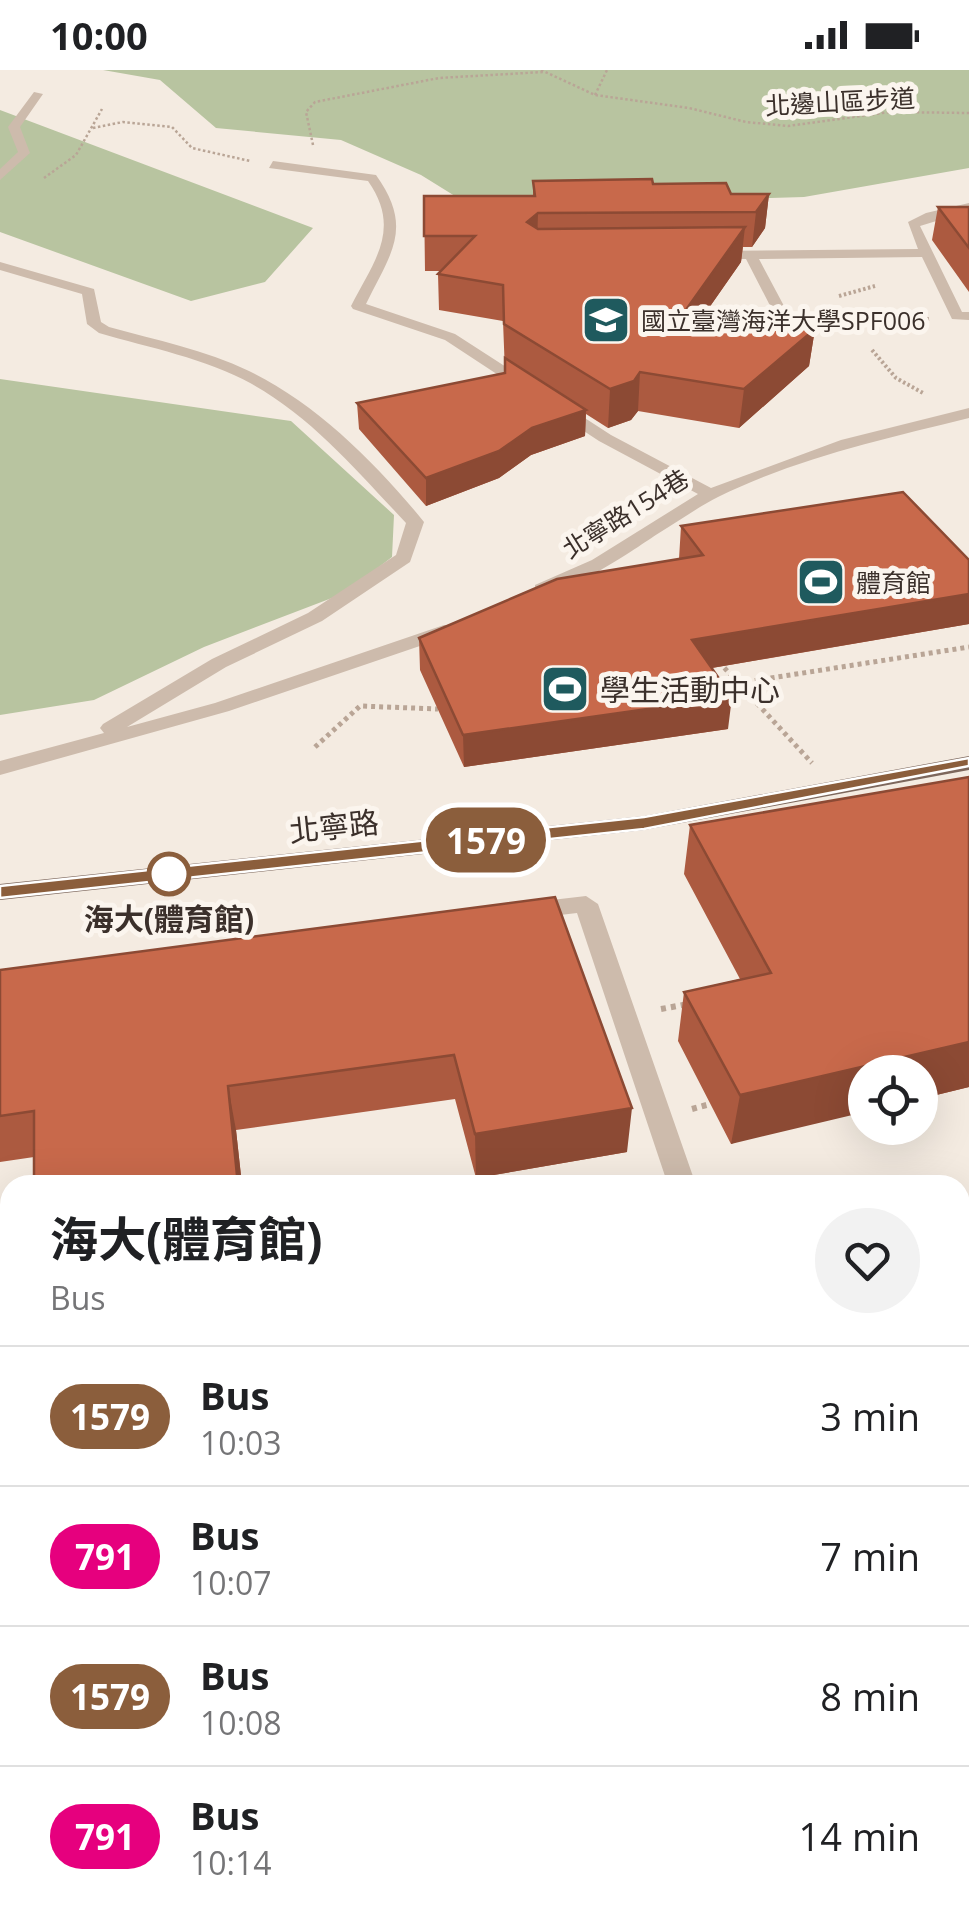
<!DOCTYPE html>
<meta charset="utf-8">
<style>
:root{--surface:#fff;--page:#f2f2f2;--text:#202124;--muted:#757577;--line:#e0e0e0}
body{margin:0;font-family:"Open Sans","Noto Sans TC",sans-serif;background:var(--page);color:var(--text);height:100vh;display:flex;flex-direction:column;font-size:38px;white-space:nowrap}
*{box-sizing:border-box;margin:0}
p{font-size:32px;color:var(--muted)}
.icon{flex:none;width:55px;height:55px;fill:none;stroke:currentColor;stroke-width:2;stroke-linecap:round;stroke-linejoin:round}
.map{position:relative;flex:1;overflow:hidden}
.details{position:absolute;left:0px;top:1105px;width:970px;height:752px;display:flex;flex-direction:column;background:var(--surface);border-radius:30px 30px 0 0;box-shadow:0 10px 40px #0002}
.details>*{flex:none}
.badge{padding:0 20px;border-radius:32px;font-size:35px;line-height:65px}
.controls{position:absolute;left:848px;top:985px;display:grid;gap:20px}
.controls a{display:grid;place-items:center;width:90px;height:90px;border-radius:50%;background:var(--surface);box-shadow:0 10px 40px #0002;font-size:50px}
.map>.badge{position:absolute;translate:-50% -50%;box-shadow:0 0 0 5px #fff}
.round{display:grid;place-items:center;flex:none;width:105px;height:105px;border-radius:52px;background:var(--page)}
.head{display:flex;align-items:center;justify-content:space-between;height:170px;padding:0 50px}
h1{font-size:48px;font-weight:700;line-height:75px}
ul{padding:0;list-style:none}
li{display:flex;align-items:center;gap:30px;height:140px;padding:0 50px;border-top:2px solid var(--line)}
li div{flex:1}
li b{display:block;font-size:38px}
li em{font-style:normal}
li .badge{min-width:110px;font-weight:700;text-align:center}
.status{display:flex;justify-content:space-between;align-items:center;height:70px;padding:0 50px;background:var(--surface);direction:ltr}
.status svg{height:28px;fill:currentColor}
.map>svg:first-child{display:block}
</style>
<div class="status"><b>10:00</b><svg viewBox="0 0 49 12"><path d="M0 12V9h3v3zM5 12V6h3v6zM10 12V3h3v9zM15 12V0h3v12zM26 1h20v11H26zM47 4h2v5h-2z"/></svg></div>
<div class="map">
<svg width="969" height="1857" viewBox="0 0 969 1857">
<rect width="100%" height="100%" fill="#f4ebe1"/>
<!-- green -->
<path fill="#b8c4a0" d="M103,0H969V98L804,127L471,136L421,105L341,70L216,58L160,10Z
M0,40L313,158L265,212L191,231L0,162Z
M0,309L291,351L394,445L392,487L345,523L204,577L94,630L0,645Z
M10,1563V1848H108L109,1857H0V1565Z"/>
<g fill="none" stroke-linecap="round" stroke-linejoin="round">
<!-- path-far3 -->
<path stroke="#b9a596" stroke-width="2.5" stroke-dasharray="2.5 2.5" stroke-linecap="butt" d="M541,0L595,25L689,38L746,52L788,56L890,42L969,43
M595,25L607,0
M93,58L123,52L172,57L192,78L250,91
M313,75L306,42L315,32L439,8L543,2
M44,108L76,85L102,39"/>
<!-- path-far2 -->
<path stroke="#b9a596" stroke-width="4" stroke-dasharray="2.5 2.5" stroke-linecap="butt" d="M839,226L875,216
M882,255L929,249
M872,280L896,308L923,323"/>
<!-- path-far1 -->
<path stroke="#b9a596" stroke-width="5" stroke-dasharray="4 4" stroke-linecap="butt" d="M719,592L812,693
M739,613L969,577
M315,677L360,636L438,639"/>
<!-- path -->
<path stroke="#b9a596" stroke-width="6" stroke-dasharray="5 5" stroke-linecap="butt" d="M661,939L688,934
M692,1039L710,1034"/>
<!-- minor -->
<path fill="#cdbbac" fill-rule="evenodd" d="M34,22L43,24L20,57L30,83L0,110V99L18,82L8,57Z
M273,91L376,105C414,158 391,183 366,234L455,264L611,365L711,418L841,370L969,338V348C884,369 797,388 718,427C698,437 679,451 659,463C633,480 565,528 535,523V515L592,490L698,424L599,371L445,270L353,239L351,236C374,191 402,159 368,111L269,98Z
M969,133V141L920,156L962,242H969V250L952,249L922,187L759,189L792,251L853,254L860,258L853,262L787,259L780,255L746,189H707L700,185L707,181L918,179L908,152L926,143Z
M0,192L94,219L101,252L109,257C156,270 205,280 249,301C316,333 378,395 424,452L410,492L322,551L226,597L127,657L215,633L444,555H458V563L229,641L0,705V691L104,663L100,658L103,654L212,589L308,543L396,485L406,453C359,403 313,348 252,314C205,288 150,278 99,263L87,254L82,224L0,200Z
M586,826L598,834L696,1115H668L577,843L526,849L514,841L526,833Z
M969,1167V1191L960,1193V1169Z
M10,1371V1401L0,1403V1373Z"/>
<!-- major -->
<path fill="#7d675c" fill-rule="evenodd" d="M969,686V700L644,760L0,830V814L644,746Z"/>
</g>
<!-- wall -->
<path fill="#ac5a40" d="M533,111L653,114L731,124H769L765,158L752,177H743L741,192L695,258L815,259L809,296L739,358L638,341L631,350L608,358L586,344L585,366L531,385L499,408L426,436L359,359L357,333L505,303L503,251L439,240L438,204L441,201H425L424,126H533Z
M938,137H969V222L932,170Z
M681,456L969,490V554L712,598L728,659L464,697L420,600L419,568L679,489Z
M969,707V1017L920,1029V1002L731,1074L678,971L684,922L740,909L684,804L690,755Z
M555,827L627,1082L476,1108L455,1029L236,1060L242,1115H34V1087L0,1092V900Z"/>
<!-- shaded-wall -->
<path fill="#8c4a34" d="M769,124L765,158L752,177L756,142Z
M538,143L537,178L527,152Z
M745,157L741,192L669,295L673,258Z
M815,259L809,296L739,358L744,319Z
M640,302L638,341L631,350L608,358L610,319Z
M586,340L585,366L531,385L499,408L426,436V408L532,358Z
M969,524V554L688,602L692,570Z
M732,627L728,659L464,697L463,665Z
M969,972V1017L920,1029V1002H865V1042L731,1074L740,1025Z
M228,1016L236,1060L242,1115H238Z
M632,1038L627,1082L476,1108L475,1064Z"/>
<!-- building -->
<path fill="#c8694b" stroke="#8c4a34" stroke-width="2.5" d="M652,109L653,114L726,113L731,124H769L756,142L538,143L527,152L538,159L745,157L673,258L815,259L744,319L640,302L634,311L610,319L504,254L503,215L438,204L475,166H424V126H535L533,111Z
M938,137H969V178Z
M505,288L586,340L532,358L499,381L426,408L357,333L505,303Z
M903,422L969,490V524L692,570L732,627L463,665L419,568L557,509L703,485L681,456Z
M969,707V972L740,1025L684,922L771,903L690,755Z
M555,827L632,1038L475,1064L454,985L228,1016L238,1115H34V1041L0,1046V900Z"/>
<!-- line -->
<path fill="#8b5e3c" stroke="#fff" stroke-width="2.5" d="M969,688V696L644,759L0,828V816L644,747Z"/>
<!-- icons -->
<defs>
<g id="university-square" transform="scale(2.5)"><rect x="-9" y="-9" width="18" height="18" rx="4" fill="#1f5a5e" stroke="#fbf5ee"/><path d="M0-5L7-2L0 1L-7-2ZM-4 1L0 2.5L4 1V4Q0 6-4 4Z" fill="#fff"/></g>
<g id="stadium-square" transform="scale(2.5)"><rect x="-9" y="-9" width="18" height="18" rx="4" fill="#1f5a5e" stroke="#fbf5ee"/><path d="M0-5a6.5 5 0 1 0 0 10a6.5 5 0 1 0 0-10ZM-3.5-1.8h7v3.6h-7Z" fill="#fff"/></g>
</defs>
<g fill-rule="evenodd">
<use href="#university-square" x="606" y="250"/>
<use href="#stadium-square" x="821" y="512"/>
<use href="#stadium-square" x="565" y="619"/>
</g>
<!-- markers -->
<circle fill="#fff" stroke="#8b5e3c" stroke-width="5" cx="169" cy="804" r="20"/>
<g text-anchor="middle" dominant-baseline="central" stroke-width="10" stroke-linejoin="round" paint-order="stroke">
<!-- far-street labels -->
<g font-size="25" fill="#3b302b" stroke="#fbf5ee">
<text transform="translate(840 31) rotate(-3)">北邊山區步道</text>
<text transform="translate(625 443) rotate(-32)">北寧路154巷</text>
</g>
<!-- far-poi labels -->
<g font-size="25" fill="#3b302b" stroke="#fbf5ee" text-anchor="start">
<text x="641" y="250">國立臺灣海洋大學SPF006</text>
<text x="856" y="512">體育館</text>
</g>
<!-- poi labels -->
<g font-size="30" fill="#3b302b" stroke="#fbf5ee" text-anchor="start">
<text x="600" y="619">學生活動中心</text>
</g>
<!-- street labels -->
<g font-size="30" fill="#3b302b" stroke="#fbf5ee">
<text transform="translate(334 756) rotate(-6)">北寧路</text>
</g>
<!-- stop labels -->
<g font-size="30" font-weight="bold" fill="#3b302b" stroke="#fbf5ee">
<text x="169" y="848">海大(體育館)</text>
</g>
</g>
</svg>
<div class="controls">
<a><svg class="icon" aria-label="locate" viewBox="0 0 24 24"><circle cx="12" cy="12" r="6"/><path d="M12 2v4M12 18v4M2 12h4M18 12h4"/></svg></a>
</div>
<b class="badge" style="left:486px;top:770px;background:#8b5e3c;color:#fff">1579</b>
<section class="details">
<div class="head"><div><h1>海大(體育館)</h1><p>Bus</p></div><a class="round"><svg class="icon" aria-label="heart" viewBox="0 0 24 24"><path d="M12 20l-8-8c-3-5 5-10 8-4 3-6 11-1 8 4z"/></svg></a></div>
<ul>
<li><span class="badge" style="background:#8b5e3c;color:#fff">1579</span><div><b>Bus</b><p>10:03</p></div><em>3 min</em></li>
<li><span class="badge" style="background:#e6007e;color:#fff">791</span><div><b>Bus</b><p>10:07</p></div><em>7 min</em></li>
<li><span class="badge" style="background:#8b5e3c;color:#fff">1579</span><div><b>Bus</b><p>10:08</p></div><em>8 min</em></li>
<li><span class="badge" style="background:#e6007e;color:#fff">791</span><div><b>Bus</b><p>10:14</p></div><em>14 min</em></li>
</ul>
</section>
</div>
